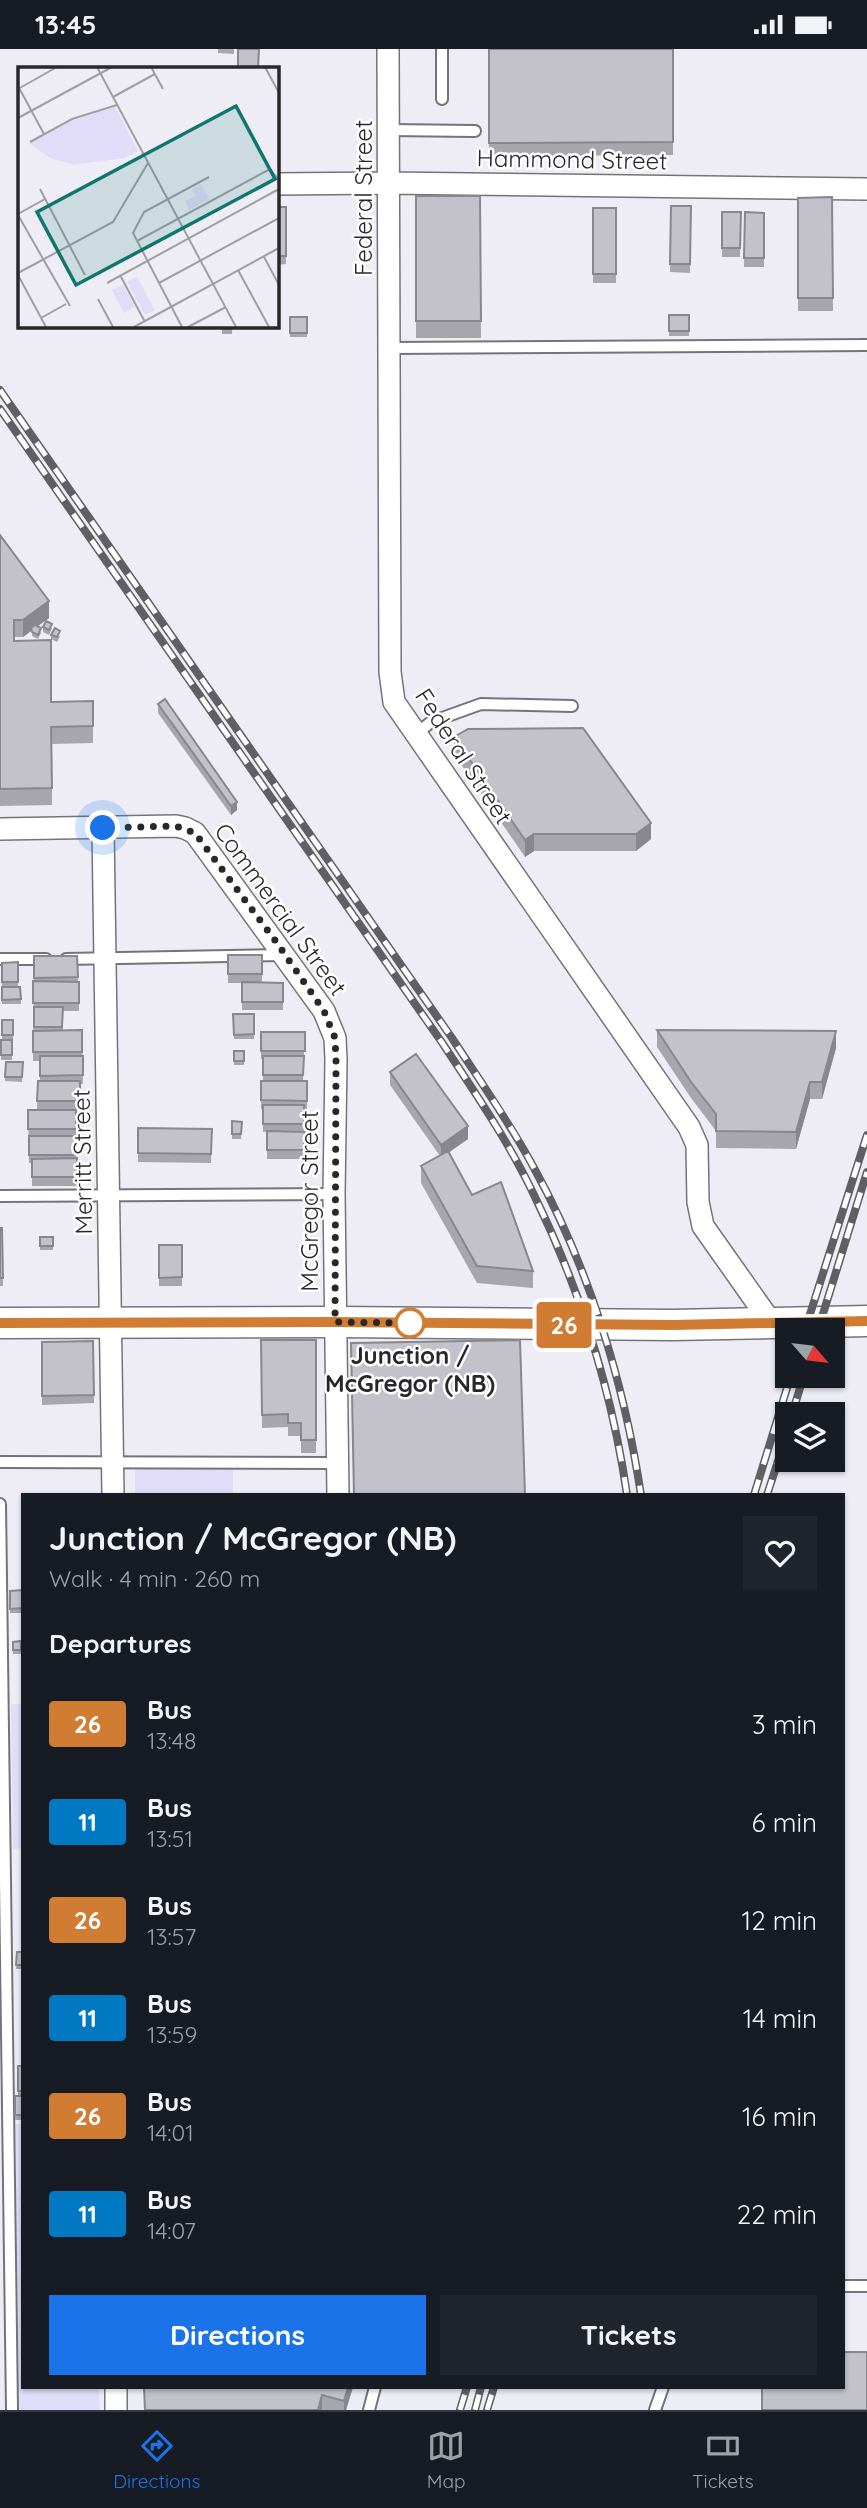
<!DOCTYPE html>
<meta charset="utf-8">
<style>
:root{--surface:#171b24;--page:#20242c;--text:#f1f3f6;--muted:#9ea1a6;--line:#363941;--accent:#1a73e8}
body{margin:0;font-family:Quicksand,sans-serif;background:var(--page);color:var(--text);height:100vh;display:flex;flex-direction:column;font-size:26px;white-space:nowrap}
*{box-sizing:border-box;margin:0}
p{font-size:23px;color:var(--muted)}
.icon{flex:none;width:38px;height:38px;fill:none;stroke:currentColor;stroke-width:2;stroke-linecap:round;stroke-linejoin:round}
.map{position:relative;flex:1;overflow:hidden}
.panel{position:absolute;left:21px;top:1444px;width:824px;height:896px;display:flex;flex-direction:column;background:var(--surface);border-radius:0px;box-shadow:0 2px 5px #0004}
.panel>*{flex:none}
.badge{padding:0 14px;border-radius:5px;font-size:24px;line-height:46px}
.needle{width:46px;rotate:118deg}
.fabs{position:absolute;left:775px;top:1269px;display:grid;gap:14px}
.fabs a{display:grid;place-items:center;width:70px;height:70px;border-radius:0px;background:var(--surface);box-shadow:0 2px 5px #0004;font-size:35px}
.you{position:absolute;width:35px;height:35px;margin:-18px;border:5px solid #fff;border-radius:50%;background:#1a73e8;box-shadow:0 0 0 10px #1a73e833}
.map>.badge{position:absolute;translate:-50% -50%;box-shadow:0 0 0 4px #fff}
h2{padding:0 28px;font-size:26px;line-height:63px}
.round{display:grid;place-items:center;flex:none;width:74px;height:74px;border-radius:0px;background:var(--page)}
.overview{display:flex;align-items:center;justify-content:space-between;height:119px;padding:0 28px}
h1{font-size:33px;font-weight:700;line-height:52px}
.cta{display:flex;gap:14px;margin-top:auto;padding:14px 28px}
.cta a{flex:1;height:80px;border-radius:0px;background:var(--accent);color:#fff;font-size:28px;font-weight:700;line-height:80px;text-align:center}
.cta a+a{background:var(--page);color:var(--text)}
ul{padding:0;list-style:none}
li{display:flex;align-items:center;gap:21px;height:98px;padding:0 28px}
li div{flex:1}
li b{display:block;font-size:26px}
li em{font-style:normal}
li .badge{min-width:77px;font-weight:700;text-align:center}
.status{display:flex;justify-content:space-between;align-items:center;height:49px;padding:0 35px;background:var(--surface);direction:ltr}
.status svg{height:19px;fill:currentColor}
.tabs{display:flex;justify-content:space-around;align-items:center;height:98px;border-top:2px solid var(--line);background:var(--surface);font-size:19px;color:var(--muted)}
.tabs a{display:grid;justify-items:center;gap:4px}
.tabs .selected{color:var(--accent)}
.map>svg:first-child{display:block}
</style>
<div class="status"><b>13:45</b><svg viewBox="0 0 49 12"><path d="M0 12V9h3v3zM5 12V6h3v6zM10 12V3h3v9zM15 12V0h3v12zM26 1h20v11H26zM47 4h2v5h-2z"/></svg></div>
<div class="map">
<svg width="867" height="2361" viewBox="0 0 867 2361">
<rect width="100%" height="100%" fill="#eeedf5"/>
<!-- green -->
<path fill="#e1dcf7" d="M233,1417V1445H135V1418Z
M11,1655H23V1799L13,1800Z
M15,2075H23V2338H99L100,2361H19Z"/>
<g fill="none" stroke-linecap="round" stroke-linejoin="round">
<!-- lane casing -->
<g stroke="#75737a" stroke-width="14">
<path id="lane" d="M442,0V50
M389,81L475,82
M390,299L867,296
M415,686L431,673L481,655L572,657
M0,910H46
M66,910L284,906
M0,1147L334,1145
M0,1413L338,1414
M0,1455L12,2361
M844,2237H867
M369,2361L375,2338
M655,2361L663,2338"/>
</g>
<!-- street casing -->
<g stroke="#75737a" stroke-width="24">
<path id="street" d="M388,0L390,623L394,653L689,1078L697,1096L698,1153L703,1177L770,1272
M276,135L388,134L867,140
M103,779L113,1446
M0,780L176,777L185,779L195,784L324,962L335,989L336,1011L334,1145L338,1446
M116,2338V2361"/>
</g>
<!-- secondary casing -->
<g stroke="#75737a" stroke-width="33">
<path id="secondary" d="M0,1274L336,1273L673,1276L867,1272"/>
</g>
<!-- lane -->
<use href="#lane" stroke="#fff" stroke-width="10"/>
<!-- street -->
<use href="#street" stroke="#fff" stroke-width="21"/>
<!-- secondary -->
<use href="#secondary" stroke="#fff" stroke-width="30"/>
<!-- rail casing -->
<g stroke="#605f64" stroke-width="8">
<path id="rail" d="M0,341L452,989C480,1032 510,1074 534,1119C589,1219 624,1333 641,1446
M0,360L443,995C475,1044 509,1093 534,1146C580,1240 612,1342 627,1446
M805,1281L867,1086
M818,1281L867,1123
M792,1365L804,1326
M754,1446L791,1326
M767,1446L788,1381
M460,2361L467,2338
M475,2361L481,2338
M487,2361L494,2338"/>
</g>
<!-- rail -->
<use href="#rail" stroke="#fff" stroke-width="5" stroke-dasharray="16" stroke-linecap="butt"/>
</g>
<!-- wall -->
<path fill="#a8a6ad" d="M218,0H234V5L218,4Z
M489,0H673V106L489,107Z
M416,147H480L481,289H416Z
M832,148L833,262H798V149Z
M671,157H691L690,224L670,223Z
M276,158H286V215L276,216Z
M593,159H616V234H593Z
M722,163H741L740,208H722Z
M745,163L764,164V218H744Z
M669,266H689V287H669Z
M290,268H307V288H290Z
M222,276H232V285H222Z
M0,486L49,569L37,577L41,584L38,590L32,587V581L23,588H14V592L51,653L93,652V694L52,695V756L0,757Z
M43,578L52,579L49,586L43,583Z
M51,586L60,587L57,593L51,590Z
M158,655L237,761L231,766L158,664Z
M454,688L651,790L636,802H534L525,808L454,705Z
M228,906H262V934H283V961H242V934H228Z
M34,907H77L78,933H79V962H63V982L82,981L83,1035H80V1061H37L38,1032H40V1012H33Z
M18,913V937L2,938V914Z
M2,938H20L21,955H2Z
M233,965H254V990H234Z
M2,971H13V990H2Z
M657,981L836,999L822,1050H810L796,1100L716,1099V1082L691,1049L657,998Z
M261,983H305L303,1032H307V1060H304V1110H267V1083H263V1060H261V1032H263V1010H261Z
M1,991H12V1011H1Z
M234,1002H244V1016H234Z
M6,1013H23L22,1033L5,1032Z
M390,1023L468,1090L449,1103L472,1146L533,1222V1239L477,1234L421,1134V1117L440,1107L390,1036Z
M28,1061H76L77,1137H32V1114H29Z
M232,1072L242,1073L241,1090H232Z
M138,1079L212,1080L211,1114L138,1113Z
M0,1179H2L3,1237H0Z
M40,1188H53V1201H40Z
M159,1196H182V1237H159Z
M261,1291H316V1404H301V1387H288V1378L262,1379Z
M93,1292L94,1354L42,1356V1293Z
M23,1541V1564H10V1542Z
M21,1592V1605H13V1593Z
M17,1903H23V1920H16Z
M18,2017H23V2046H18Z
M15,2047H23V2071H15Z
M353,2338L346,2361H145Z"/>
<!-- shaded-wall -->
<path fill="#88878d" d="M49,552V569L23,588V571Z
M237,753V761L231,766V757Z
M651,774V790L636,802V785Z
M534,785V802L525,808V791Z
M836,982V999L822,1050V1033Z
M810,1033V1050L796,1100V1083Z
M468,1077V1090L441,1109V1096Z
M348,2338H353L346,2361H344V2352Z
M322,2346V2361H318Z"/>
<!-- building -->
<path fill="#c3c1c9" stroke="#88878d" stroke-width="2" d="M238,0H259L258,19L238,18Z
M489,0H673V93L489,94Z
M416,147H480L481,272H416Z
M832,148L833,249H798V149Z
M671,157H691L690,215H670Z
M276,158H286V207H276Z
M593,159H616V225H593Z
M722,163H741L740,199H722Z
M745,163L764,164V209H744Z
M669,266H689V282H669Z
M290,268H307V284H290Z
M222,276H232V280H222Z
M0,486L49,552L23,571H14V592L51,591V653L93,652V677L51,678L52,739L0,740Z
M46,572L52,575L49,581L43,578Z
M35,576L41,579L38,586L32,583L31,579Z
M55,579L60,582L57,588L51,586Z
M165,650L237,753L231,757L158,655Z
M583,679L651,774L636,785H534L525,791L454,688L468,680Z
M228,906H262V925H228Z
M34,907H77L78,928L34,929Z
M18,913V933H2V914Z
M33,932L79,933V954H33Z
M242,933L283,934V953H242Z
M2,938H20L21,950L2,951Z
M34,958H63L62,978H34Z
M233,965H254V985L234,986Z
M2,971H13V986H2Z
M82,981V1003H33V982Z
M657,981L836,982L822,1033H810L796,1083L716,1082V1065L691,1033Z
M261,983H305V1002H261Z
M1,991H12V1006H1Z
M234,1002H244V1012H234Z
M416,1005L468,1077L441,1096L390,1023Z
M40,1007H83V1026L40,1027Z
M263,1007H304L303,1026H263Z
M6,1013H23L22,1028H5Z
M38,1032H80V1052H37Z
M261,1032H307V1052L261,1051Z
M263,1056H304V1075H263Z
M28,1061H76V1080H28Z
M232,1072L242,1073L241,1085H232Z
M138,1079L212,1080L211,1105L138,1104Z
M267,1082L305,1083L304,1101H267Z
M29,1087H76V1106H29Z
M448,1102L472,1146L501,1133L533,1222L477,1217L421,1117Z
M77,1109V1128H32V1110Z
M0,1179H2L3,1229H0Z
M40,1188H53V1197H40Z
M159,1196H182V1228L159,1229Z
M261,1291H316V1391H301V1374H288V1365L262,1366Z
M520,1291L525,1446H354L351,1294Z
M93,1292L94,1346L42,1347V1293Z
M23,1541V1559L10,1560V1542Z
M21,1592V1601H13V1593Z
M17,1903H23V1916H16Z
M18,2017H23V2042H18Z
M15,2047H23V2066H15Z
M844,2303H867V2361H762V2338H844Z
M144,2338H348L344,2352L322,2346L318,2361H145Z"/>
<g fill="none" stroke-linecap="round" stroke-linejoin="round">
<!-- line casing -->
<g stroke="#fff" stroke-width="16">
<path id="line" d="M0,1274L335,1273L673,1276L867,1272"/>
</g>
<!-- line -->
<use href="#line" stroke="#d07c32" stroke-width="10"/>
<!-- walk -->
<path stroke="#28282b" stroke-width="7" stroke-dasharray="0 12.6" d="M103,779L176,777L195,784L277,894L324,962L335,989L336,1011L335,1273L410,1274"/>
</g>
<!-- markers -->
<circle fill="#fff" stroke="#d07c32" stroke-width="3.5" cx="410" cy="1274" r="14"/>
<g text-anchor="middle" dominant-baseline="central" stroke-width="5" stroke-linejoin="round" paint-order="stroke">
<!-- street labels -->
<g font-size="24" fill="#28282b" stroke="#fff">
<text transform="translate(572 110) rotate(1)">Hammond Street</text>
<text transform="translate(363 149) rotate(-90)">Federal Street</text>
<text transform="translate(464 707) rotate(57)">Federal Street</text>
<text transform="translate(281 860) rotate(54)">Commercial Street</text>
<text transform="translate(82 1113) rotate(-91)">Merritt Street</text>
<text transform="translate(309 1152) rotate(-90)">McGregor Street</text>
</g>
<!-- stop labels -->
<g font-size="24" font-weight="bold" fill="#28282b" stroke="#fff">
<text x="410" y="1306">Junction /<tspan x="410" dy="28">McGregor (NB)</tspan></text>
</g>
</g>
<!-- overview -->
<g transform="translate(18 18)">
<rect width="261" height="261" fill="#eeedf5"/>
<path d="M97,40L120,84L106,91L56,98L32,91L11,76L53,54ZM183,117L191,132L171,143L167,134L177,129L174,122ZM119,210L137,243L127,248L109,215ZM105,218L117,240L106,246L94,223Z" fill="#e1dcf7"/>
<path fill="none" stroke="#9f9ea4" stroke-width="2" d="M79,0L218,260M133,0L145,22M247,0L261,26M0,19L26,67M0,22L39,0M95,30L137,7M0,51L94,0M12,75L54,52L99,38M22,122L67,208M0,147L27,132M0,148L52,239M119,174L252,102L261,113M246,190L261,218M220,203L251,260M0,206L95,155L130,96M0,208L28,260M102,208L127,255M89,216L261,122M141,216L261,151M80,232L95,260M23,251L48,237M116,260L261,181M164,260L115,166L126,145L191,110M170,260L208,240"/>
<path fill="#0f766e" fill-opacity="0.15" stroke="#0f766e" stroke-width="3.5" d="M218,39L257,112L58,218L19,145Z"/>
<rect width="261" height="261" fill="none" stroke="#28282b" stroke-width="3.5"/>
</g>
</svg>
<div class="fabs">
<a><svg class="needle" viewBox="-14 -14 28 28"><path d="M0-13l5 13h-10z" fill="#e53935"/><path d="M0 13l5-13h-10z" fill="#9ea1a6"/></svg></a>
<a><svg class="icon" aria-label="layers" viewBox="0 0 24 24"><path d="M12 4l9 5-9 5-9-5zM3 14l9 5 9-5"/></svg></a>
</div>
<div class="you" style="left:103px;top:779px"></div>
<b class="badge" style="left:564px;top:1276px;background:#d07c32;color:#fff">26</b>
<section class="panel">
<div class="overview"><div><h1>Junction / McGregor (NB)</h1><p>Walk · 4 min · 260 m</p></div><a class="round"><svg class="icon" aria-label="heart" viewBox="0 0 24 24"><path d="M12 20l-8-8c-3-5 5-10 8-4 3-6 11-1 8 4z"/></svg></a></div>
<h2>Departures</h2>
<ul>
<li><span class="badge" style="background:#d07c32;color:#fff">26</span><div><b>Bus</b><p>13:48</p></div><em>3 min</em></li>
<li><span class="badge" style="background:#0079c2;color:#fff">11</span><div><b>Bus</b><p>13:51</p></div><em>6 min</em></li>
<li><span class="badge" style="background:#d07c32;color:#fff">26</span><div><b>Bus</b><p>13:57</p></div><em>12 min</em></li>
<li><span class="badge" style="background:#0079c2;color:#fff">11</span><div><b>Bus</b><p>13:59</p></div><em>14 min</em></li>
<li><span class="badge" style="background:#d07c32;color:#fff">26</span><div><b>Bus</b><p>14:01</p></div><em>16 min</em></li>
<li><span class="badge" style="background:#0079c2;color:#fff">11</span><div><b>Bus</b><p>14:07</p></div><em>22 min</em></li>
</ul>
<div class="cta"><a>Directions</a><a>Tickets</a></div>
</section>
</div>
<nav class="tabs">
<a class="selected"><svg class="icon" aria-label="directions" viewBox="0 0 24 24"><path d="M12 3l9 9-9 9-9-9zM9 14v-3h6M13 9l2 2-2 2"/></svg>Directions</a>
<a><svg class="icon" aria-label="map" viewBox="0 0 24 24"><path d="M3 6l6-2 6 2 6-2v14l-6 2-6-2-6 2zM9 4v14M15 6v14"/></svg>Map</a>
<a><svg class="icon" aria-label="tickets" viewBox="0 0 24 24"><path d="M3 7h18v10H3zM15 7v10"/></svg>Tickets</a>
</nav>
